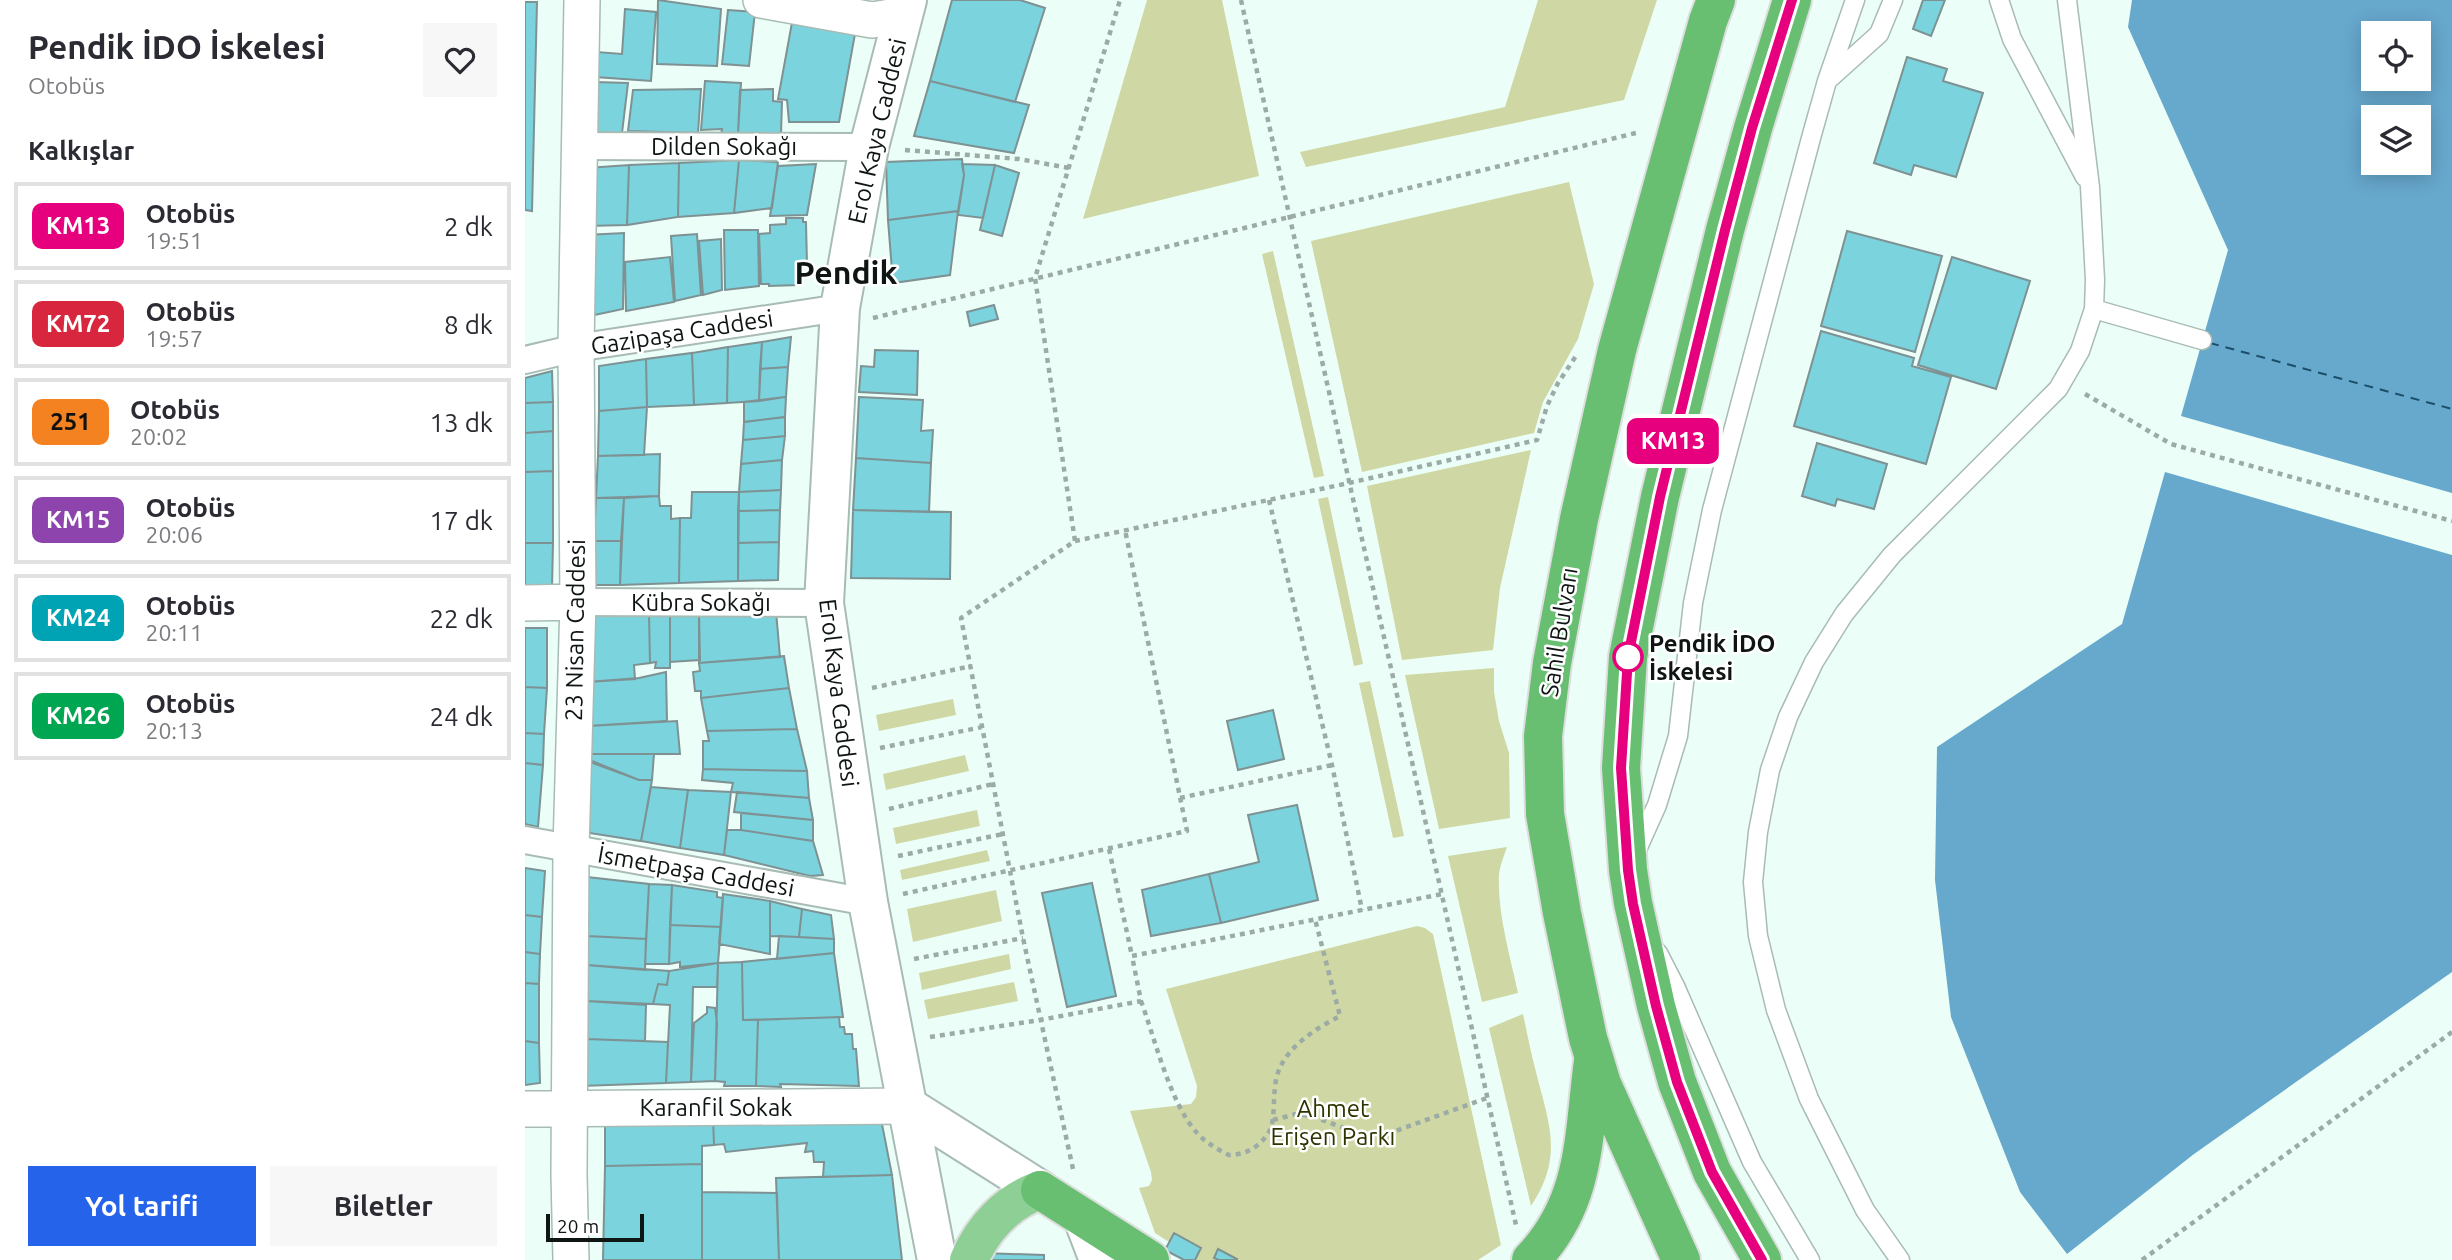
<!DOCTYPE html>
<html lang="tr">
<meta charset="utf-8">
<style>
:root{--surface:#fff;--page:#f7f7f7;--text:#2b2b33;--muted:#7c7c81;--line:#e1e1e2;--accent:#2563eb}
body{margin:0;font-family:Ubuntu,sans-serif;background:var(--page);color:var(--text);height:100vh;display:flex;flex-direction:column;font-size:26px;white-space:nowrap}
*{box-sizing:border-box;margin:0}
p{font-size:23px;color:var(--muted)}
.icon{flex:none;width:38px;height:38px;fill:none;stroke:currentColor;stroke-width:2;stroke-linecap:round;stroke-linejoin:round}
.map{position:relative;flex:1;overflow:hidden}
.drawer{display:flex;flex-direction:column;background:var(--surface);width:525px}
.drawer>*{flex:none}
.badge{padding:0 14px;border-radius:10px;font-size:24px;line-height:46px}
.controls{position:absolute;left:1836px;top:21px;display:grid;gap:14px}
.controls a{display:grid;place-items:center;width:70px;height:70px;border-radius:0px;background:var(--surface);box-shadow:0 4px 18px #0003;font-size:35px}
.scale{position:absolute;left:21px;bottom:18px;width:98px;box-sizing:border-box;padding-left:7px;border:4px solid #0e1513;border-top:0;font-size:19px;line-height:24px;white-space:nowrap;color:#0e1513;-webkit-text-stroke:5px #fff;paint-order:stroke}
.map>.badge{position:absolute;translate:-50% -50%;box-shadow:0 0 0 4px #fff}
h2{padding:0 28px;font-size:26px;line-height:63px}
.round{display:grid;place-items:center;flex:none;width:74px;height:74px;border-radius:0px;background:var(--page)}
.overview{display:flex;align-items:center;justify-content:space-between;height:119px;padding:0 28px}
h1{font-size:33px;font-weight:700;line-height:52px}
.button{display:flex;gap:14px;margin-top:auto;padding:14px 28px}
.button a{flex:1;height:80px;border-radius:0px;background:var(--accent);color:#fff;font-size:28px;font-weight:700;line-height:80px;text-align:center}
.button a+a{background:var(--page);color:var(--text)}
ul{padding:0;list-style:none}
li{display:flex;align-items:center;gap:21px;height:88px;margin:0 14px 10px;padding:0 14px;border:4px solid var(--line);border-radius:0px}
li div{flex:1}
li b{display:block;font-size:26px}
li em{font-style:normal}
li .badge{min-width:77px;font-weight:700;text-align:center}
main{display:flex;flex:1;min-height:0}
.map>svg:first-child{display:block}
</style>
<main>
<section class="drawer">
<div class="overview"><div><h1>Pendik İDO İskelesi</h1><p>Otobüs</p></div><a class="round"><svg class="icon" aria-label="heart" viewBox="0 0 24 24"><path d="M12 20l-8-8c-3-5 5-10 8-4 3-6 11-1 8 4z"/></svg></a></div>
<h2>Kalkışlar</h2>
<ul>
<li><span class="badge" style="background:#e6007e;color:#fff">KM13</span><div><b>Otobüs</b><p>19:51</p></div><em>2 dk</em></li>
<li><span class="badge" style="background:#d7263d;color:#fff">KM72</span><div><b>Otobüs</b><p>19:57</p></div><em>8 dk</em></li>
<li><span class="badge" style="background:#f58220;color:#111">251</span><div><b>Otobüs</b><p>20:02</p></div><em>13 dk</em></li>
<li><span class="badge" style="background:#8e44ad;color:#fff">KM15</span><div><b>Otobüs</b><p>20:06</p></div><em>17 dk</em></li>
<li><span class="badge" style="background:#00a3b4;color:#fff">KM24</span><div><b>Otobüs</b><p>20:11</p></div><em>22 dk</em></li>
<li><span class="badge" style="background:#00a651;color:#fff">KM26</span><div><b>Otobüs</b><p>20:13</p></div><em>24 dk</em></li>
</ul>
<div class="button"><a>Yol tarifi</a><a>Biletler</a></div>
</section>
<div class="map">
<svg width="1927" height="1260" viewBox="0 0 1927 1260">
<rect width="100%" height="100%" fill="#ebfff8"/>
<!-- green -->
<path fill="#cfd8a4" d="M622,0H697L734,176L558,219Z
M1013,0H1132L1099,100L781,167L775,152L980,107Z
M1044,182L1069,284L1053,339L1018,402L1009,433L837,472L786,241Z
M748,251L799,476L789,478L737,254Z
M1006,450L975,588L968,650L877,660L842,486Z
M803,497L838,664L829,666L793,499Z
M969,668V692L974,721L984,753L985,818L914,829L880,675Z
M845,681L879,836L868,838L834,683Z
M428,699L431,715L354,731L351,715Z
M440,755L444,771L361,790L358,774Z
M452,810L455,826L371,844L368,828Z
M982,847C979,856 975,865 974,874C972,913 985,955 993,993L957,1002L923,856Z
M462,850L465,861L377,880L375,870Z
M471,890L477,921L388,942L382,909Z
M892,926L900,928L908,934L976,1245L953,1260H672L630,1233L614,1188L624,1186L627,1180L626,1172L605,1111L666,1104L671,1097L672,1086L641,989Z
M484,954L486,969L397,990L394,973Z
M489,982L493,1001L403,1019L399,1000Z
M998,1014C1002,1033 1006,1053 1011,1072C1024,1124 1039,1156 1006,1206L964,1028Z"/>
<!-- water -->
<path fill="#67a8cd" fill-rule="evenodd" d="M1607,0H1927V493L1656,416L1703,250L1603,27ZM1848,33H1894V79H1848ZM1848,117H1894V163H1848Z
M1640,472L1927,555V972L1669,1154L1542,1254L1495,1192L1426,1017L1410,880L1412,747L1597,624Z"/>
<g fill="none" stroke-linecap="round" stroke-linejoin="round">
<!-- ferry -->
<path stroke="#1b4f69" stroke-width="2" stroke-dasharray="9 7" stroke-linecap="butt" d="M1685,343L1927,409"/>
</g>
<!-- building -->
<path fill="#7bd3dd" stroke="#7e9193" stroke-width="2" d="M133,0L196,9L192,66L132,64Z
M427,0H495L520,8L490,102L405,81Z
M1398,0H1420L1406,36L1388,29Z
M0,2H12L7,211L0,210Z
M100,9L131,12L126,81L70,77L72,52L97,54Z
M203,10L230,12L224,66L197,64Z
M268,17L332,23L314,122H264L262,100L253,99Z
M1382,57L1422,69L1418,81L1458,93L1431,177L1389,165L1386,175L1349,163Z
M180,81L216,83L213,134L196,136L197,129L176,130Z
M405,81L504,105L489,153L389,136Z
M70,82L103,83L97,133L64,134Z
M176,89L173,133L103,131L108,90Z
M248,89V101L257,102L256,134H213L215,90Z
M437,159L439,175L433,211L363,220L361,162Z
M214,160L253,162L247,208L209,213Z
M214,160L209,213L153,217L154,163Z
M154,163L153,217L102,225L104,165Z
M291,164L282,215L245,216L253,166Z
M437,164L470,165L458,218L433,215L439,175Z
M104,165L102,225L62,226V168Z
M470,165L494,173L477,236L455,230Z
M433,211L425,275L368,283L363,220Z
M261,218H278V222H281L282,265L274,266L275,285L244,286V284H236L234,234L245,233V225L261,224Z
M199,230H233L234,286L200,290Z
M1322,231L1417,256L1390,352L1296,326Z
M99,233L98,309L60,317V235Z
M172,234L176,295L150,301L146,236Z
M196,239L197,290L178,295L174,241Z
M145,257L149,302L101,311L100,262Z
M1427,257L1505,281L1471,389L1393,365Z
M469,305L473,319L445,326L442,312Z
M1296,331L1389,358L1387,366L1426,377L1401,464L1269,426Z
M266,337L263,367L235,369L237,342Z
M237,342L234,401L202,403L203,347Z
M203,347L202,403L169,405L167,353Z
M350,350L393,351L392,395L334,392L336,366L349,367Z
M167,353L169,405L122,407L121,359Z
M121,359L122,407L74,411V366Z
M263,367L261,397L234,401L235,369Z
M27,371L28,402L0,403V378Z
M261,397L260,417L219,422V402Z
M334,397L398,400L396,431L408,430L406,463L331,458Z
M28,402V431L0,433V403Z
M122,407L119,455L73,456L74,411Z
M260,417V436L218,440L219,422Z
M28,431V471L0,472V433Z
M260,436L257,460L216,464L218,440Z
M1292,443L1362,464L1349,509L1312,499L1310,506L1277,496Z
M135,454L134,496L71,498L73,456Z
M331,458L406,463L404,512L328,510Z
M257,460L256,490L214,492L216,464Z
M28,471V543H0V472Z
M256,490L255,510L213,511L214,492Z
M167,492H214L213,581L154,583L155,518H166Z
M134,496L135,506H146V519L155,518L154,583L95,585L99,498Z
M71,498H99L96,541H69Z
M255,510L254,542L213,543V511Z
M328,510L426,512L425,579L326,578Z
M69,541H96L95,585H66Z
M254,542L253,580L213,581V543Z
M0,543H28L27,588H0Z
M251,611L255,657L174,663V616Z
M174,612L175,660L145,662V613Z
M62,613L124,614L125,663L109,665L110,679L63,682Z
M145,613V668H130L131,662L125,663L124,614Z
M0,628H22V688L0,687Z
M259,656L264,688L176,698V691H170L168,672L175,671L174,663Z
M141,672L142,721L62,726L63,682L114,678Z
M0,687L22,688L19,734L0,733Z
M264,688L272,729L182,731L176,698Z
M748,710L759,759L713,770L702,721Z
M152,721L155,754H65L64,726Z
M272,729L282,771L178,769V741H184L182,731Z
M0,733L19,734L18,765L0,763Z
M65,754H129L127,780H114L65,762Z
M67,761L114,780H127L116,841L58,832L59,762Z
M0,763L18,765L13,827L0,824Z
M178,769L282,771L284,798L206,792L208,783L177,780Z
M126,787L163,790L155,848L116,841Z
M163,790L206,792L199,855L155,848Z
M212,792L284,798L288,820L209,812Z
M772,805L793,900L696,923L684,874L734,862L723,815Z
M216,813L288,820V841L216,830Z
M202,830H216L288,841L298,875L285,876L199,855Z
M0,868L20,871L17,917L0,915Z
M684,874L696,923L626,936L617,890Z
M62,877L124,884L121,939L62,936Z
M567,883L591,996L542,1007L517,893Z
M124,884L147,885L144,964H120Z
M147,885L192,892V897L198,898L196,927L145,925Z
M198,894L245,901V954L194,944Z
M245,901L277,909L274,937L245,936Z
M277,909L306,915L309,939L274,937Z
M0,915L17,917L15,954L0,952Z
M145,925L196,927L193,963L155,967V962L144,964Z
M62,936L121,939L120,970L62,965Z
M254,936L309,939V953L252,959Z
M0,952L15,954L14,984L0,983Z
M309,953L318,1017L218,1020L217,962Z
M217,962L218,1020H233L231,1086H199L200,1082L190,1081L193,963Z
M193,963L192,987H168L166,1082L141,1083L145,1005L128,1004L133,984L142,985L144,971Z
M62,965L144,971L142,985L133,984L128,1004L61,1001Z
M0,983L14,984V1043L0,1041Z
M61,1001L121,1005L120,1041L60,1039Z
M182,1007L190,1008L192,1023L190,1081L166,1082L169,1023L182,1013Z
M314,1017L315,1027H319L320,1034H327L328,1049H331L334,1086L255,1084L256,1087L231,1086L233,1020Z
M60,1039L143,1042L141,1083L56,1086Z
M0,1041L14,1043L15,1083L0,1085Z
M188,1118L189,1145L177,1146V1164L80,1166V1119Z
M188,1118L356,1119L367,1175L298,1177L299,1162H289L288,1151L280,1152L282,1143L201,1152L199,1144L189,1145Z
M177,1164V1260H78L80,1166Z
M367,1175L377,1260H254L251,1178Z
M177,1192L252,1193L254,1260H177Z
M649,1233L676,1248L670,1260H659L640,1250Z
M693,1249L712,1259L711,1260H694L689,1258Z
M457,1253L519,1255V1260H458Z"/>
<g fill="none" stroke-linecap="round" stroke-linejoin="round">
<!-- service casing -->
<g stroke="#a8bbb5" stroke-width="21">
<path id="service" d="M1474,0L1487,39L1560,177
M1304,79L1354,34L1368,0
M1569,309L1677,340
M1110,854L1132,805L1153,736L1168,603L1187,510L1286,138L1302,81L1330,0
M1133,953L1150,986L1227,1162L1285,1260
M1375,1260L1340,1210L1284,1099L1251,1010L1233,936L1228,882L1233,832L1245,770L1263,717L1289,662L1319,614L1367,555L1533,389L1555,351L1569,309L1570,280L1565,187L1542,0"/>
</g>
<!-- pedestrian casing -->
<g stroke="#a8bbb5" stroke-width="30">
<path id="pedestrian" d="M53,146L344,147
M0,360L51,348L315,308
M53,602L299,603
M0,840L343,902"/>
</g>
<!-- minor casing -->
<g stroke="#a8bbb5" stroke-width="38">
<path id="minor" d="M236,0L347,20L366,17L380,9
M0,603L53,602
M0,1109L382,1106
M46,1260L44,1175L46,849L53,602L51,348L57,0"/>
</g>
<!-- tertiary casing -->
<g stroke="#a8bbb5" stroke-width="42">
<path id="tertiary" d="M382,0L344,147L315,308L299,603L343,902L412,1260
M382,1106L515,1190
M558,1218L574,1260"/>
</g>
<!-- primary casing -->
<g stroke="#dddede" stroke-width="42">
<path id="primary" d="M444,1260C458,1228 482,1202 515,1190"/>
</g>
<!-- trunk casing -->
<g stroke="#dddede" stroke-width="42">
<path id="trunk" d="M515,1190L625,1260
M1006,1260C1062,1202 1058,1136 1068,1061
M1156,1260L1077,1084L1063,1038L1037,913L1020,814L1018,736L1027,663L1054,519L1092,350L1183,21L1191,0
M1237,1260L1187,1172L1152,1082L1131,1006L1108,903L1103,870L1096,768L1103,657L1135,497L1200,230L1228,128L1267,0"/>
</g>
<!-- path -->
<path stroke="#9caba6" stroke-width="4.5" stroke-dasharray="5 5" stroke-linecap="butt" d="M716,0L991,1225
M380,150L494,159L544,168
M348,318L1115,132
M1560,394L1646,444L1927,521
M744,500L807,765L837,910
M550,541L824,483L1012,440L1022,406L1033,383L1053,353
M347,688L446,666
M355,748L457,727
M655,798L807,765
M364,809L468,784
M584,849L607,956
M373,856L478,834
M378,894L662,831L600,530
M389,959L498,938
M616,1001C630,1039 645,1103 672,1133C681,1143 692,1149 704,1155C722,1155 738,1145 746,1128C750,1113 748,1096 751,1080C757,1049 790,1029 815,1016L790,919
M405,1037L515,1020L616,1001L607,956L917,894
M748,1120L771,1114L787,1116L845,1138H851L962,1098
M548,1169L498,938L436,618L550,541L510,278L595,0
M1617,1260L1927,1032"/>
<!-- service -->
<use href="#service" stroke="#fff" stroke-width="18"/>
<!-- pedestrian -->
<use href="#pedestrian" stroke="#fff" stroke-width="26"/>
<!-- minor -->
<use href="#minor" stroke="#fff" stroke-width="35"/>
<!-- tertiary -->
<use href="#tertiary" stroke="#fff" stroke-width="38"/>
<!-- primary -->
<use href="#primary" stroke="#8ecf95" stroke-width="38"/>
<!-- trunk -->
<use href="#trunk" stroke="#68bf72" stroke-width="38"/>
</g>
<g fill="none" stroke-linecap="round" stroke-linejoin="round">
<!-- line casing -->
<g stroke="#fff" stroke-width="16">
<path id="line" d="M1237,1260L1187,1172L1152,1082L1131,1006L1108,904L1103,870L1096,768L1103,657L1135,497L1200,230L1227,128L1267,0"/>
</g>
<!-- line -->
<use href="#line" stroke="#e6007e" stroke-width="10"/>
</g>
<!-- markers -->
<circle fill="#fff" stroke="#e6007e" stroke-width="3.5" cx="1103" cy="657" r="14"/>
<g text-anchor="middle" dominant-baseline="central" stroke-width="5" stroke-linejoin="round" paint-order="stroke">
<!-- street labels -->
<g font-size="24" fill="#0e1513" stroke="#fff">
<text transform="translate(352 131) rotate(-77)">Erol Kaya Caddesi</text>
<text x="199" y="146">Dilden Sokağı</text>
<text transform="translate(157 332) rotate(-9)">Gazipaşa Caddesi</text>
<text x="176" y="602">Kübra Sokağı</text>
<text transform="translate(50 630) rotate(-89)">23 Nisan Caddesi</text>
<text transform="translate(1034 632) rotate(-81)">Sahil Bulvarı</text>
<text transform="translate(314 693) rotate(83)">Erol Kaya Caddesi</text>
<text transform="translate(171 871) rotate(10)">İsmetpaşa Caddesi</text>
<text x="191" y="1107">Karanfil Sokak</text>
</g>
<!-- stop labels -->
<g font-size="24" font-weight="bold" fill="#0e1513" stroke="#fff" text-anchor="start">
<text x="1124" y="643">Pendik İDO<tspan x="1124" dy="28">İskelesi</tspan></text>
</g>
<!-- park labels -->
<g font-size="24" fill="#2f3401" stroke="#fff">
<text x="808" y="1108">Ahmet<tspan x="808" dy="28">Erişen Parkı</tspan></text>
</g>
<!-- district labels -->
<g font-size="32" font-weight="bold" fill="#0e1513" stroke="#fff">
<text x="321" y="272">Pendik</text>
</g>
</g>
</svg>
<div class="controls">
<a><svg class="icon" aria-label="locate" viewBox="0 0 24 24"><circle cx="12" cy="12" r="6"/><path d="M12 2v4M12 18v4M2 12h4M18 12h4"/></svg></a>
<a><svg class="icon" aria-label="layers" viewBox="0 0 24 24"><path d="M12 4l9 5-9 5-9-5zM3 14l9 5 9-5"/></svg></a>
</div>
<div class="scale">20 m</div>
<b class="badge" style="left:1148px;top:441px;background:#e6007e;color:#fff">KM13</b>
</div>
</main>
